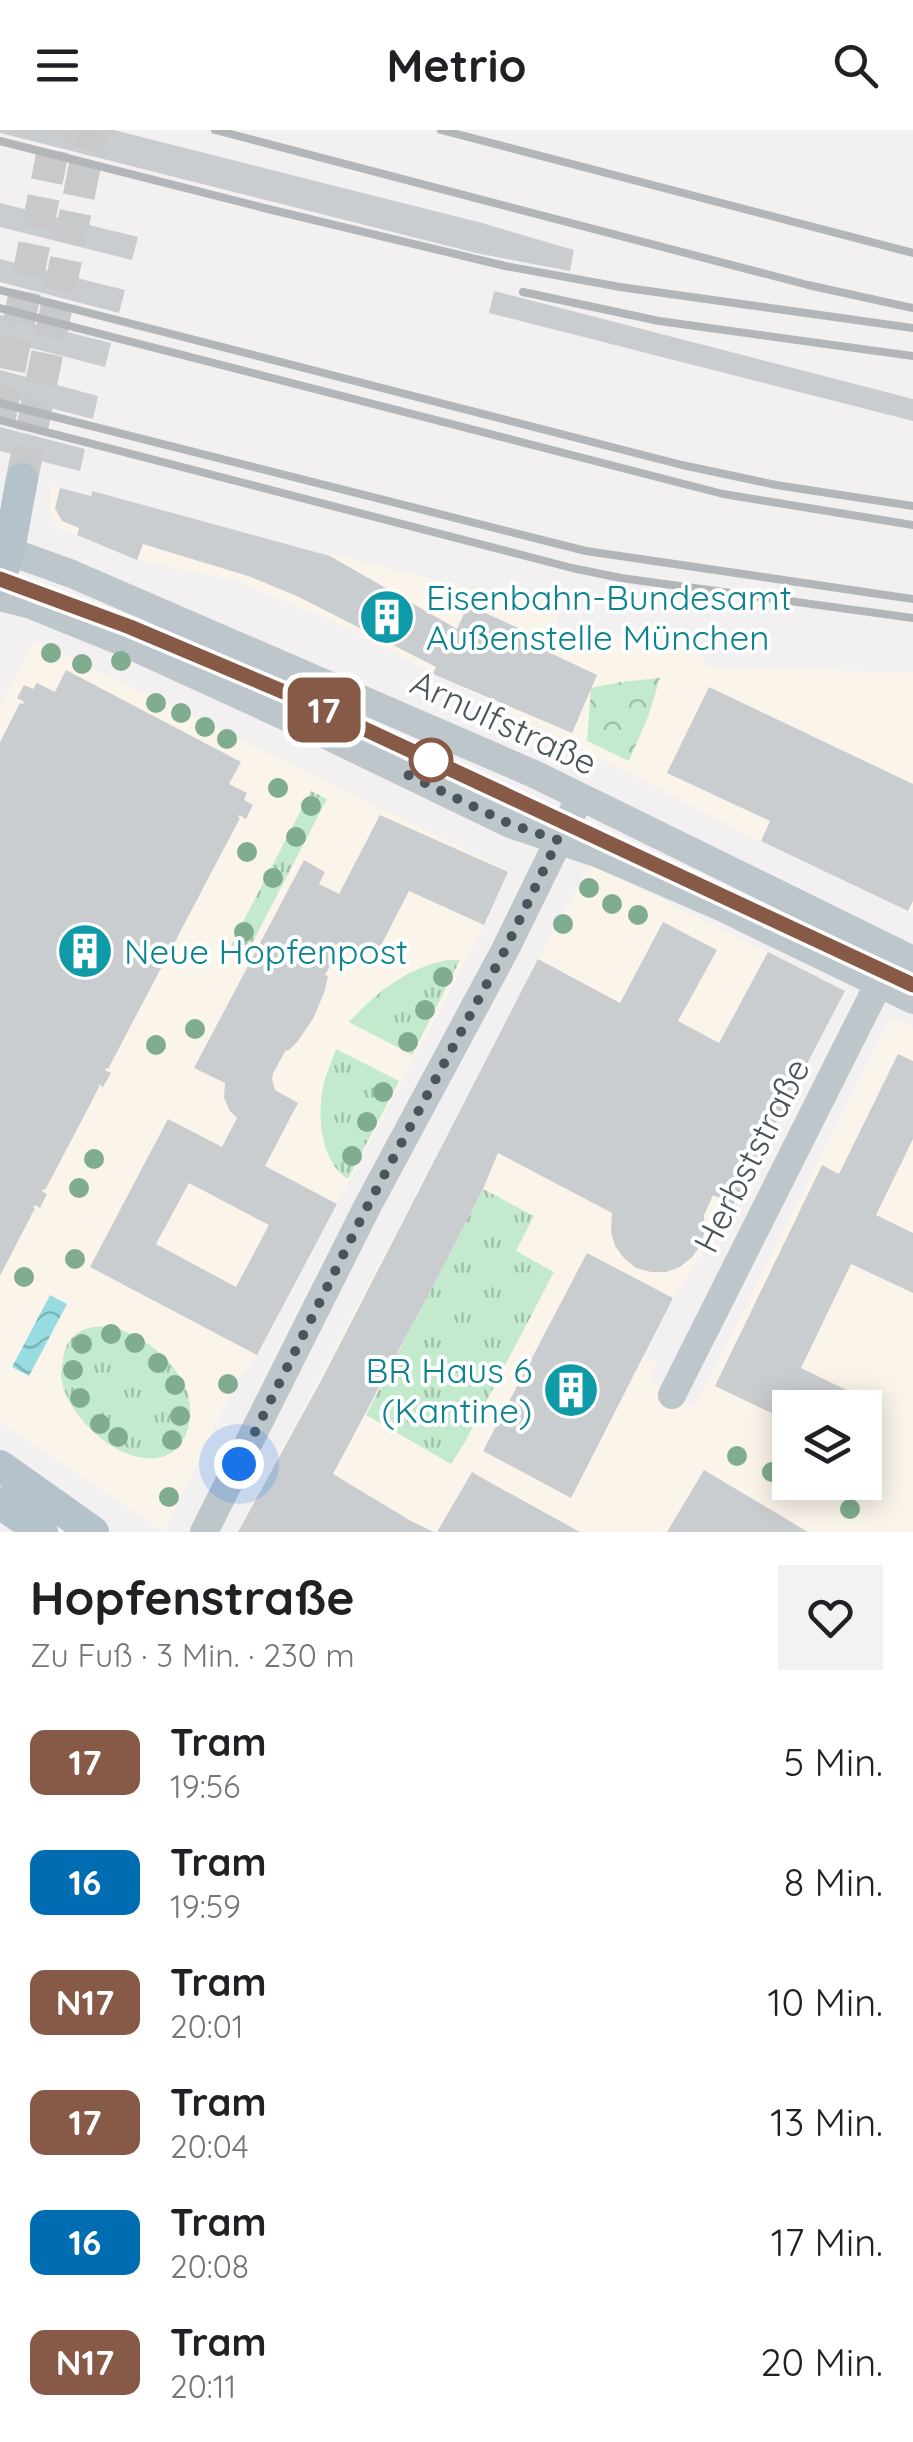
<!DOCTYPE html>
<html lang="de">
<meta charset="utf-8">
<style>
:root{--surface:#fff;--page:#f2f2f2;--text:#202124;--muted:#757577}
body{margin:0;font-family:Quicksand,sans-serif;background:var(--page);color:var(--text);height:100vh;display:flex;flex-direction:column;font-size:38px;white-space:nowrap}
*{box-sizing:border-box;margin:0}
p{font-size:32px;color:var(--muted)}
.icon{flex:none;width:55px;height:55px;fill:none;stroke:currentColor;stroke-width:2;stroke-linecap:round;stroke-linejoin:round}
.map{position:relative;height:1402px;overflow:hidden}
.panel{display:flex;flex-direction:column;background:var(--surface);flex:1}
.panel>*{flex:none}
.badge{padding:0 20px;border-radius:15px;font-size:35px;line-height:65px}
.buttons{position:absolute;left:772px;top:1260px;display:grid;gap:20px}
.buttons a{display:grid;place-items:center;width:110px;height:110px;border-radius:0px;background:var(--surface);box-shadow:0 5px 25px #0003;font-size:50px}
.you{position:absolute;width:50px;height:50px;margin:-25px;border:8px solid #fff;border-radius:50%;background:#1a73e8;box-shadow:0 0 0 15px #1a73e833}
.map>.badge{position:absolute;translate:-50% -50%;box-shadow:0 0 0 5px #fff}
.round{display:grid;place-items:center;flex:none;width:105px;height:105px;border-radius:0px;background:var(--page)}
.headline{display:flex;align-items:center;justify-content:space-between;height:170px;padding:0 30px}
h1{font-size:48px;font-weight:700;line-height:75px}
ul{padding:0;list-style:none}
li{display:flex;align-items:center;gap:30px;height:120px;padding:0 30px}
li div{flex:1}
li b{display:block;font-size:38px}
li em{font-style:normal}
li .badge{min-width:110px;font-weight:700;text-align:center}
header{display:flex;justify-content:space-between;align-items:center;height:130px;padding:0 30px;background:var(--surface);font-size:45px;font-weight:700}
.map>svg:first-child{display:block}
</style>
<header><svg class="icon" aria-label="menu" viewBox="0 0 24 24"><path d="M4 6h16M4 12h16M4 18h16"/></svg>Metrio<svg class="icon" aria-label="search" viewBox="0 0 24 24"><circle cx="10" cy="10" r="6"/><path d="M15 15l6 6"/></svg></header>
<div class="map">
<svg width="913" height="1402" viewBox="0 0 913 1402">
<defs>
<pattern id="grass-tufts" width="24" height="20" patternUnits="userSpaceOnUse" patternTransform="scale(2.5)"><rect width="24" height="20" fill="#c4eacd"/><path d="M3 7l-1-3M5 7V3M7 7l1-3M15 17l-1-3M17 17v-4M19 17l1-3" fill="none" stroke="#a1c0a9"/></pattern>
<pattern id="forest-crowns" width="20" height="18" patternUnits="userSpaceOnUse" patternTransform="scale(2.5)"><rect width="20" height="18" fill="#c4eacd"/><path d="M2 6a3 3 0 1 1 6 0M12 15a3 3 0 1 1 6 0" fill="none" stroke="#a1c0a9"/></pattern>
<pattern id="water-waves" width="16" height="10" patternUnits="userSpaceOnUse" patternTransform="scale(2.5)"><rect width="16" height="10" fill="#96dce1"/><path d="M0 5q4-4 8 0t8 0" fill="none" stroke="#7cb5b9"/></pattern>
</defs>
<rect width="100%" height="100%" fill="#f2f0f0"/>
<!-- commercial -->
<path fill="#faf4eb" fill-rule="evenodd" d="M52,356L90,365L92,361L303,420L330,426L331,424L558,480L556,496L645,509L698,512L706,536L913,543V784L758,710L325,487L305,481L243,453L138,430L59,399L49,384Z
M35,510L509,741L484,796L257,1226L238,1249L164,1402L0,1292V576Z
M590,733L845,861L733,1075L673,1168L644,1225L657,1233L649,1252L695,1277L891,887L913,898V1402H238ZM790,1278H865V1352H790Z"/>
<!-- grass -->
<path fill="url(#grass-tufts)" d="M311,661L327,669L247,823L231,815Z
M448,830H460L412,925L349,892C377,862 406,838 448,830Z
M336,919L399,951L348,1049C321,1032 317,988 323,958C325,945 332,931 336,919Z
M483,1059L534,1086L516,1121L554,1142L465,1312L451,1334L366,1285Z
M112,1196C142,1207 167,1223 183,1252C200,1284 187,1334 144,1328C108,1324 65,1282 61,1246C61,1241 62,1236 63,1231C64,1215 72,1202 89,1198C96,1196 105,1197 112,1196Z"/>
<!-- forest -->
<path fill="url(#forest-crowns)" d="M660,548L648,587L629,631L587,611L591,558L621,552Z"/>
<!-- water -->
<path fill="url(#water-waves)" d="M50,1165L67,1174L29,1246L12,1237Z"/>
<!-- building -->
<path fill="#cacdd0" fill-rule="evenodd" d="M0,0H114L482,93L574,120L570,141L476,123L0,3Z
M0,73L138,107L132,130L0,97Z
M0,129L125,160L119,183L0,152Z
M494,161L913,269V291L489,183Z
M0,185L111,213L105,237L0,210Z
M0,240L98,266L93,289L0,265Z
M0,297L85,319L80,341L0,321Z
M60,358L91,366L92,361L330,426L457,499L468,475L529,503L525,511L597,545L572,603L433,544L436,537L299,467L251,447L143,414L137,430L77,405L79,398L62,391L55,378Z
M66,540L241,632L229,654L247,663L244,670L253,675L246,689L239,685L238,687L240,688L108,939L106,938L105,940L111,943L103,957L98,954L99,957L81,992L45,1060L43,1059L42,1061L47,1064L40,1078L35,1075L33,1077L35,1078L0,1146V612L20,573L23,574L24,572L17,568L24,555L33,559L37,553L55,562Z
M709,557L913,654V771L908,781L761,711L770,691L667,643Z
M380,685L508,742L484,795L409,761L376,825L352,814L341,817L325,845L328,846L325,860L314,887L298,911L288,921L286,920L273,943L272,949L275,960L298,973L265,1036L337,1074L257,1225L90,1137L168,989L222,1017L237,988L230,981L224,968L225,953L194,938L304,730L325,742L319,754L339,764ZM189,1053L269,1095L236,1157L156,1114Z
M663,792L717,820L678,891L719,913L768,822L845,861L733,1075L713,1065L704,1085L705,1100L701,1115L692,1127L680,1137L666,1142H651L636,1138L624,1128L615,1116L611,1102L612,1083L498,1023L483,1059L432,1158L333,1344L411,1391L434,1402H238L323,1247L538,829L620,873Z
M898,924L913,931V1009L876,1085L913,1103V1163L851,1134L801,1238L869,1271L866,1278H790V1292L715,1256L822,1035L839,1044Z
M587,1123L673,1168L571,1368L483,1321Z
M704,1340L808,1402H667Z
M472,1342L491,1353L580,1402H437Z"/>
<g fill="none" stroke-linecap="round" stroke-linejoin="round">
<!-- major-tunnel -->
<path stroke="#c8c9cb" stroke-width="32" stroke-dasharray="32 16" stroke-linecap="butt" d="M0,287L57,0
M22,349L92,0"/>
<!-- minor -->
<path stroke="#bdc6cb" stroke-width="28" d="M0,418L72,444L534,644L913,830
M0,467L31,475L125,513L326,605L510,694L599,724L723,778L913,870
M672,1265L887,837
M204,1402L366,1079L505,820L580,667"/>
<!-- major -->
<path stroke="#b3c2cb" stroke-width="32" d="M0,450L9,420L22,349
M0,1336L93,1402
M0,1373L42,1402"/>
<!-- tram -->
<path stroke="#b3b6b9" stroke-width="2.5" d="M0,449L130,497L296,567L913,855"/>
<!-- rail -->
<path stroke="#b3b6b9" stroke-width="8" d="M215,0L808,155L913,178
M441,0L913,123
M0,11L264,78L505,136L620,157L913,198
M0,160L682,335L776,355L913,376
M523,162L659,191L913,226
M0,178L723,364L913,395
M0,273L586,421L913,469
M0,290L572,438L621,448L913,488"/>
</g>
<!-- trees -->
<g fill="#80ac8f">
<circle cx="51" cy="523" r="10"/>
<circle cx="121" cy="531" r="10"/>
<circle cx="82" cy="534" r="10"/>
<circle cx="156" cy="573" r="10"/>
<circle cx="181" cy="583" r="10"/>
<circle cx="205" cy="597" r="10"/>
<circle cx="227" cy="609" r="10"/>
<circle cx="278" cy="658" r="10"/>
<circle cx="311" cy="676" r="10"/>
<circle cx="296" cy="707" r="10"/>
<circle cx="247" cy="722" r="10"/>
<circle cx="273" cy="748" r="10"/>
<circle cx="589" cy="758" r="10"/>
<circle cx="612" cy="774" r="10"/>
<circle cx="638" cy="785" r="10"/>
<circle cx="563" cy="794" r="10"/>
<circle cx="244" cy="802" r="10"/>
<circle cx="443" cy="847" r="10"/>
<circle cx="425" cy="880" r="10"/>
<circle cx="195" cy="899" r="10"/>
<circle cx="408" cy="912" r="10"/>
<circle cx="156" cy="915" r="10"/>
<circle cx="383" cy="962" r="10"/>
<circle cx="367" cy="992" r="10"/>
<circle cx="352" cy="1026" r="10"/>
<circle cx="94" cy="1029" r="10"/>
<circle cx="79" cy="1058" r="10"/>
<circle cx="75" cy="1129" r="10"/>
<circle cx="24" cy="1147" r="10"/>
<circle cx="111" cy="1204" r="10"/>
<circle cx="135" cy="1213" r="10"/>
<circle cx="82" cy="1214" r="10"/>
<circle cx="158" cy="1233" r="10"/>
<circle cx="73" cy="1240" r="10"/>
<circle cx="228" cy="1254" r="10"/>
<circle cx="175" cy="1255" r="10"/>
<circle cx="80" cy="1268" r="10"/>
<circle cx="180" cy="1286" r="10"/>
<circle cx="100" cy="1294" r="10"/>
<circle cx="118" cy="1307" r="10"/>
<circle cx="172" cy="1310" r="10"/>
<circle cx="737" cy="1326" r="10"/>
<circle cx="772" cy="1342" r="10"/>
<circle cx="169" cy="1367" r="10"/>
<circle cx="850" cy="1379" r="10"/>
</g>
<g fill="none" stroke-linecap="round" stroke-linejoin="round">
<!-- line casing -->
<g stroke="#fff" stroke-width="22">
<path id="line" d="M0,449L130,497L296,567L913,855"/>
</g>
<!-- line -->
<use href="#line" stroke="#865a46" stroke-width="15"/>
<!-- walk -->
<path stroke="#4a555b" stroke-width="10" stroke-dasharray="0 18" d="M239,1334L366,1079L505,820L558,710L510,694L404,643L431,630"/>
</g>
<!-- icons -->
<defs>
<g id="building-disc" transform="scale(2.875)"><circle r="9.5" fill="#0f9aa8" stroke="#fff"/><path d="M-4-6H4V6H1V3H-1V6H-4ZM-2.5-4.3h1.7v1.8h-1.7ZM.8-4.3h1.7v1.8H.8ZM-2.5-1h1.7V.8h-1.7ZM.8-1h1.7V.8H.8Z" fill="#fff"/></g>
</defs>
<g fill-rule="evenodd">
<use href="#building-disc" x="387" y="487"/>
<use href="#building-disc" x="85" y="821"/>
<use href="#building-disc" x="571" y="1260"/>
</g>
<!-- markers -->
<circle fill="#fff" stroke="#865a46" stroke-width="5" cx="431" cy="630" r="20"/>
<g text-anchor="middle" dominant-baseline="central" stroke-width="8" stroke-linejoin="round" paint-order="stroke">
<!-- culture labels -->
<g font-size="35" fill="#0d838f" stroke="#fff" text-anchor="start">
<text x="426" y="467">Eisenbahn-Bundesamt<tspan x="426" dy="40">Außenstelle München</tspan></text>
<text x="124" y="821">Neue Hopfenpost</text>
<text x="532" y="1240" text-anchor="end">BR Haus 6<tspan x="532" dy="40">(Kantine)</tspan></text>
</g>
<!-- street labels -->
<g font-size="35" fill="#4a555b" stroke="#fff">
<text transform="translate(504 592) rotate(25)">Arnulfstraße</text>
<text transform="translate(751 1025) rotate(-63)">Herbststraße</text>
</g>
</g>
</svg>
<div class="buttons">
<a><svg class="icon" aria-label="layers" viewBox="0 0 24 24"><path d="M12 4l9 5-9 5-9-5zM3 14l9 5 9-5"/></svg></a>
</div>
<div class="you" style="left:239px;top:1334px"></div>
<b class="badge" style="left:324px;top:580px;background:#865a46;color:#fff">17</b>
</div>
<section class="panel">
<div class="headline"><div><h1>Hopfenstraße</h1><p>Zu Fuß · 3 Min. · 230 m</p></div><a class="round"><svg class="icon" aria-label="heart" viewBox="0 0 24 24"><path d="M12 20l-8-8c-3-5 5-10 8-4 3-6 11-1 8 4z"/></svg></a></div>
<ul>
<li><span class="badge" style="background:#865a46;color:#fff">17</span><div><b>Tram</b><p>19:56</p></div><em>5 Min.</em></li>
<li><span class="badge" style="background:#006cb2;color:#fff">16</span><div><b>Tram</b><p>19:59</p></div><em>8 Min.</em></li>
<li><span class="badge" style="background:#865a46;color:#fff">N17</span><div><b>Tram</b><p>20:01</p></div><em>10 Min.</em></li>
<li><span class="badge" style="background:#865a46;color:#fff">17</span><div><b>Tram</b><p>20:04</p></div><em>13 Min.</em></li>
<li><span class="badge" style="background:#006cb2;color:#fff">16</span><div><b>Tram</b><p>20:08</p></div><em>17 Min.</em></li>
<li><span class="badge" style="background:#865a46;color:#fff">N17</span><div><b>Tram</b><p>20:11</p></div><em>20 Min.</em></li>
</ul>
</section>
